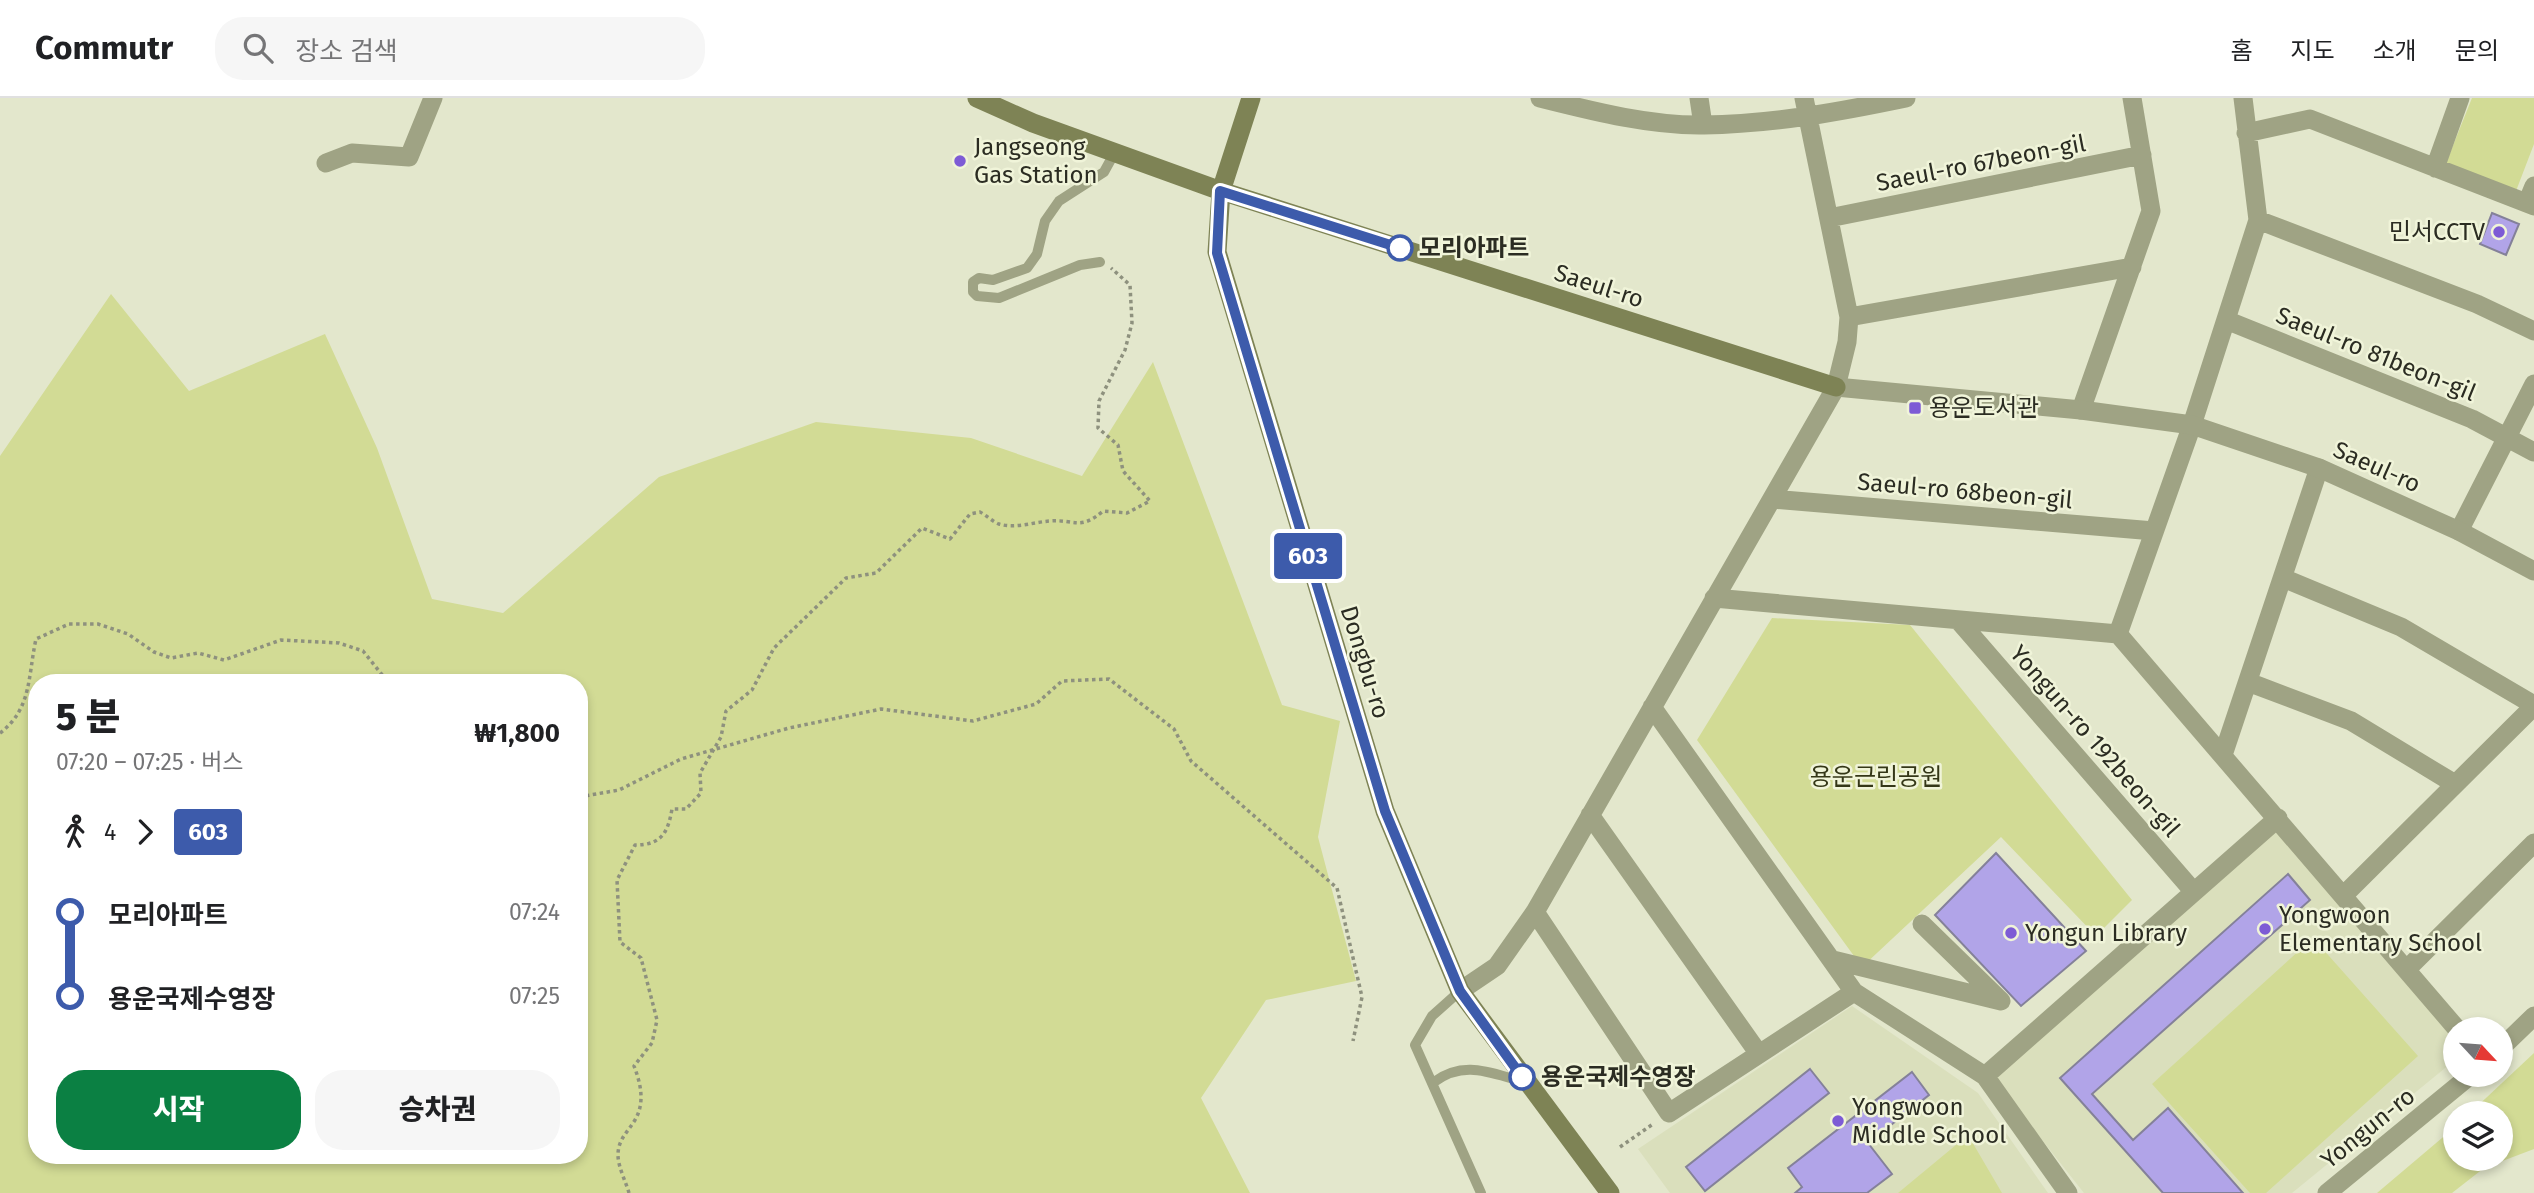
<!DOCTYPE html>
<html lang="ko">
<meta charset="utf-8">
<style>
:root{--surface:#fff;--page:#f6f6f6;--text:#202124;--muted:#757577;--line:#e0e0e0;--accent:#0b8043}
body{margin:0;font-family:"Fira Sans","Noto Sans KR",sans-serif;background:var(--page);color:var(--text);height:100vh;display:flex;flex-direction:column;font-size:26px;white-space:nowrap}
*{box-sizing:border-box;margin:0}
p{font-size:23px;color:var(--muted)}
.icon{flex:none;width:38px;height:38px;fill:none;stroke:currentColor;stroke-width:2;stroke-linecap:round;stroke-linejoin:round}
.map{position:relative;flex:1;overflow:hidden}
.drawer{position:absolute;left:28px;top:576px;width:560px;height:490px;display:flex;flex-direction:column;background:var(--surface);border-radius:28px;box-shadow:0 4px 10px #0003}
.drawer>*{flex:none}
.badge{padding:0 14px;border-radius:5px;font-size:24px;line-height:46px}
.needle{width:46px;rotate:116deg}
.tools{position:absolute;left:2443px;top:919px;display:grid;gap:14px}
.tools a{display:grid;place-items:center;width:70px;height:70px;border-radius:50%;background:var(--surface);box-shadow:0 4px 10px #0003;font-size:35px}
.map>.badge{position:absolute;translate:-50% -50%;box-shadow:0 0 0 4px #fff}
.legs{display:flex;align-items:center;gap:10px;height:77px;padding:0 28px;font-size:23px}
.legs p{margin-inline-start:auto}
.head{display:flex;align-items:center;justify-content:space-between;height:119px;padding:0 28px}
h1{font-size:38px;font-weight:800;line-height:52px}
.primary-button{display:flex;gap:14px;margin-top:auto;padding:14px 28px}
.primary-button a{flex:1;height:80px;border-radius:28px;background:var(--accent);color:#fff;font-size:28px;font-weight:800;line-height:80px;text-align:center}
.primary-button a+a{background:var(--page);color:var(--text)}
ul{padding:0 28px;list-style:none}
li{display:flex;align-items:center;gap:24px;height:84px;font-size:26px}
li i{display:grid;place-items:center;width:10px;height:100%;margin:0 9px;background:currentColor}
li i::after{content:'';width:18px;height:18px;margin:-9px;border:5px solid;border-radius:50%;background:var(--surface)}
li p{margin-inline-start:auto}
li:first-child i{background:linear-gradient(#0000 50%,currentColor 0)}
li:last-child i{background:linear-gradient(currentColor 50%,#0000 0)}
header{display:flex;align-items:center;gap:42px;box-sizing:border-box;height:98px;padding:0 35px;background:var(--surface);border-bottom:2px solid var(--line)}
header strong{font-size:33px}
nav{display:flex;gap:38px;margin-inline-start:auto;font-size:24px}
.search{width:490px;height:63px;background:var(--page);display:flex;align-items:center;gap:18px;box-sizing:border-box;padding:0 24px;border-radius:28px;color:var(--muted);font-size:26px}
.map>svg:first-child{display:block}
</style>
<header>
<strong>Commutr</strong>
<div class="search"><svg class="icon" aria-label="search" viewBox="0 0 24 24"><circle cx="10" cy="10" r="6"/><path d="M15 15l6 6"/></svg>장소 검색</div>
<nav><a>홈</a><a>지도</a><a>소개</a><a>문의</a></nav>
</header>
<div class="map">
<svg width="2534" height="1095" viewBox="0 0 2534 1095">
<rect width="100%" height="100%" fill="#e3e7cc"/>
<!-- built -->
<path fill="#dadfbc" d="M2278,729L2455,932V962L2292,1095H2084L1993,980Z
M1852,908L1978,995L2048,1095H1670L1638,1051Z"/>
<!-- green -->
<path fill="#d2db95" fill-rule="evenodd" d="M2472,0H2534V46L2516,93L2446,65Z
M111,196L189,293L325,236L377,350L432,501L503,515L659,379L816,324L971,340L1082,378L1153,264L1282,607L1340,623L1318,739L1356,883L1266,902L1201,1000L1250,1095H0V358ZM37,584H579V1057H37Z
M1772,520L1910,527L2132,802L2096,838L2001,739L1862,869L1697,642Z
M2313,840L2418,958L2266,1095H2250L2152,986Z
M2534,955V1051L2484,1070L2452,1095H2377L2455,1029V1060H2501V1015H2470Z
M1968,1037L2002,1095H1898Z"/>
<!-- building -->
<path fill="#b1a4e8" stroke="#848199" stroke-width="2" d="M2492,115L2519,126L2506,157L2480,146Z
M1996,755L2086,853L2021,908L1935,817Z
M2288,776L2310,802L2092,996L2133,1042L2168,1010L2243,1095H2163L2060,980Z
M1810,971L1829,995L1705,1093L1686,1069Z
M1912,974L1929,997L1868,1045L1892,1076L1867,1095H1795L1802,1089L1788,1070Z"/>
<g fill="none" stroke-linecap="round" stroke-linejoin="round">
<!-- path -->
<path stroke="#8e917e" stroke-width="3.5" stroke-dasharray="3.5 3.5" stroke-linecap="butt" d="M0,635C32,611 28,577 36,541L69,526H98L128,536L154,554L171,560L198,555L224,562L281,542L339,545L363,553L388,584
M579,699L619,692L681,661L789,630L881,611L973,623L1036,606L1062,583L1109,581L1174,631L1191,663L1337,790L1362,899L1353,943
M1620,1049L1653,1026
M629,1095C626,1084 618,1069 618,1057C618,1041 628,1034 635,1022C645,1005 641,986 634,968L652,945L657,922L641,860L620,844L617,782L635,747C662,747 668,734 672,711H686L701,695L700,675L721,639L726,613L752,592L774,550L846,480L876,475L922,430L950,441L970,416L980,414C986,417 993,424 999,426C1015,431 1034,424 1050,423C1074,421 1080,433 1103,413L1127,415L1150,403L1123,373L1118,347L1098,330L1099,303L1125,252L1132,225L1130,187L1111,170"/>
<!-- service -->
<path stroke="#9fa384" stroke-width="10" d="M1100,164L1080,167L999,200L977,198L973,194V184L979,180L993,182L1027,170L1037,156L1045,123L1059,103L1104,74L1115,54
M1460,893L1432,918L1415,947L1481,1095
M1434,984C1465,961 1492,976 1525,984"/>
<!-- minor -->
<path stroke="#9fa384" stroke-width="19" d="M1540,0C1592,13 1650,28 1704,27C1773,26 1839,14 1906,0
M1699,0L1703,27
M2246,35L2310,21L2534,108
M326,65L352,55L409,59L433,0
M2435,70L2460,0
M2527,105L2534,88
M1829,120L2142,57
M2258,122L2477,206L2534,233
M1849,219L2132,169
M2226,222L2472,321L2534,354
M2081,312L2151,113L2132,0
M1772,401L2154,433
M2459,433L2534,286
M2283,480L2401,529L2534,607
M1714,500L2118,536L2457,931
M1959,523L2194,794
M2118,536L2192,327L2258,122L2243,0
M2248,584L2351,623L2455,686
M1652,609L1854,894L1985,978L2068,1095
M2223,657L2319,370
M1590,717L1759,956
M2344,797L2534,608
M1535,814L1669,1015L1854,894
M1833,862L2001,903L1922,826
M2407,871L2534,745
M1460,893L1497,868L1535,814L1836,289L1847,244L1849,219L1804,0
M1985,978L2278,720"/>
<!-- tertiary -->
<path stroke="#9fa384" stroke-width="19" d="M1836,289L2081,312L2192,327L2319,370L2459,433L2534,473
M2501,950L2534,918
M2327,1095L2472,976"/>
<!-- secondary -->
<path stroke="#7e8355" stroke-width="19" d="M977,0L1033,25L1221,93L1836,289
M1251,0L1221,93L1217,154L1385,713L1460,893L1610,1095"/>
</g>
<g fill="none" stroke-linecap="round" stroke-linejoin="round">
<!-- line-1 casing -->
<g stroke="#fff" stroke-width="16">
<path id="line-1" d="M1400,150L1220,93L1217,155L1385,713L1460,893L1522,979"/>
</g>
<!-- line-1 -->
<use href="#line-1" stroke="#3d5bab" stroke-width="10"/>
</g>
<!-- markers -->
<g fill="#7d5bd5" stroke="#f0f4d9" stroke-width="2.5">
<circle cx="960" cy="63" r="7"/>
<circle cx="2499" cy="134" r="7"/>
<rect x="1908" y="303" width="14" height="14" rx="3.5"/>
<circle cx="2265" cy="831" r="7"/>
<circle cx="2011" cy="835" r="7"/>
<circle cx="1838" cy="1023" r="7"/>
</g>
<g fill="#fff" stroke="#3d5bab" stroke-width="3.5">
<circle cx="1400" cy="150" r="12"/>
<circle cx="1522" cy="979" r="12"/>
</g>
<g text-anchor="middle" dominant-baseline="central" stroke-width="5" stroke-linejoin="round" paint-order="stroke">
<!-- poi labels -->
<g font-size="24" fill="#2b2c22" stroke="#f0f4d9" text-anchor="start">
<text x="974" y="49">Jangseong<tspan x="974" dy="28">Gas Station</tspan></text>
<text x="2485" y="134" text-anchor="end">민서CCTV</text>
<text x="1929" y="310">용운도서관</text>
<text x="2279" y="817">Yongwoon<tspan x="2279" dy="28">Elementary School</tspan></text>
<text x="2025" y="835">Yongun Library</text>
<text x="1852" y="1009">Yongwoon<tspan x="1852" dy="28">Middle School</tspan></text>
</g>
<!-- street labels -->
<g font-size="24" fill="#2b2c22" stroke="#f0f4d9">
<text transform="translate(1981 65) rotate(-11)">Saeul-ro 67beon-gil</text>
<text transform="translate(1599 188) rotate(18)">Saeul-ro</text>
<text transform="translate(2376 256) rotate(22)">Saeul-ro 81beon-gil</text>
<text transform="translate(2377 369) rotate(24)">Saeul-ro</text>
<text transform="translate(1965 393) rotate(5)">Saeul-ro 68beon-gil</text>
<text transform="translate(1365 564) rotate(73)">Dongbu-ro</text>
<text transform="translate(2095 643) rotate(49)">Yongun-ro 192beon-gil</text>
<text transform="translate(2368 1030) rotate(-39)">Yongun-ro</text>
</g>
<!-- stop labels -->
<g font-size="24" font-weight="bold" fill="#2b2c22" stroke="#f0f4d9" text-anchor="start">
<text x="1419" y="150">모리아파트</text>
<text x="1541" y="979">용운국제수영장</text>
</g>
<!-- park labels -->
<g font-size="24" fill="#343717" stroke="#f0f4d9">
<text x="1876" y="679">용운근린공원</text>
</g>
</g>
</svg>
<div class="tools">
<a><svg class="needle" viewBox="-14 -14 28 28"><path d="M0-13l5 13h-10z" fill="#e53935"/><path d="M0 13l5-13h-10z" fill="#757577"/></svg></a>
<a><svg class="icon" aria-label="layers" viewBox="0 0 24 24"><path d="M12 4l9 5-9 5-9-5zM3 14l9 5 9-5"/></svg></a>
</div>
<b class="badge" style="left:1308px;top:458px;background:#3d5bab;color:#fff">603</b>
<section class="drawer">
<div class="head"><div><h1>5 분</h1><p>07:20 – 07:25 · 버스</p></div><b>₩1,800</b></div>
<div class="legs"><svg class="icon" aria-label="walk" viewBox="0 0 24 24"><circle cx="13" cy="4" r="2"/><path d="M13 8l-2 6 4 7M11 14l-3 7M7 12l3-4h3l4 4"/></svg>4<svg class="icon" aria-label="forward" viewBox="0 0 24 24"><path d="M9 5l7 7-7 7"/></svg><b class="badge" style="background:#3d5bab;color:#fff">603</b></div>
<ul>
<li><i style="color:#3d5bab"></i><b>모리아파트</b><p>07:24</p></li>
<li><i style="color:#3d5bab"></i><b>용운국제수영장</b><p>07:25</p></li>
</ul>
<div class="primary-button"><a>시작</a><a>승차권</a></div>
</section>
</div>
